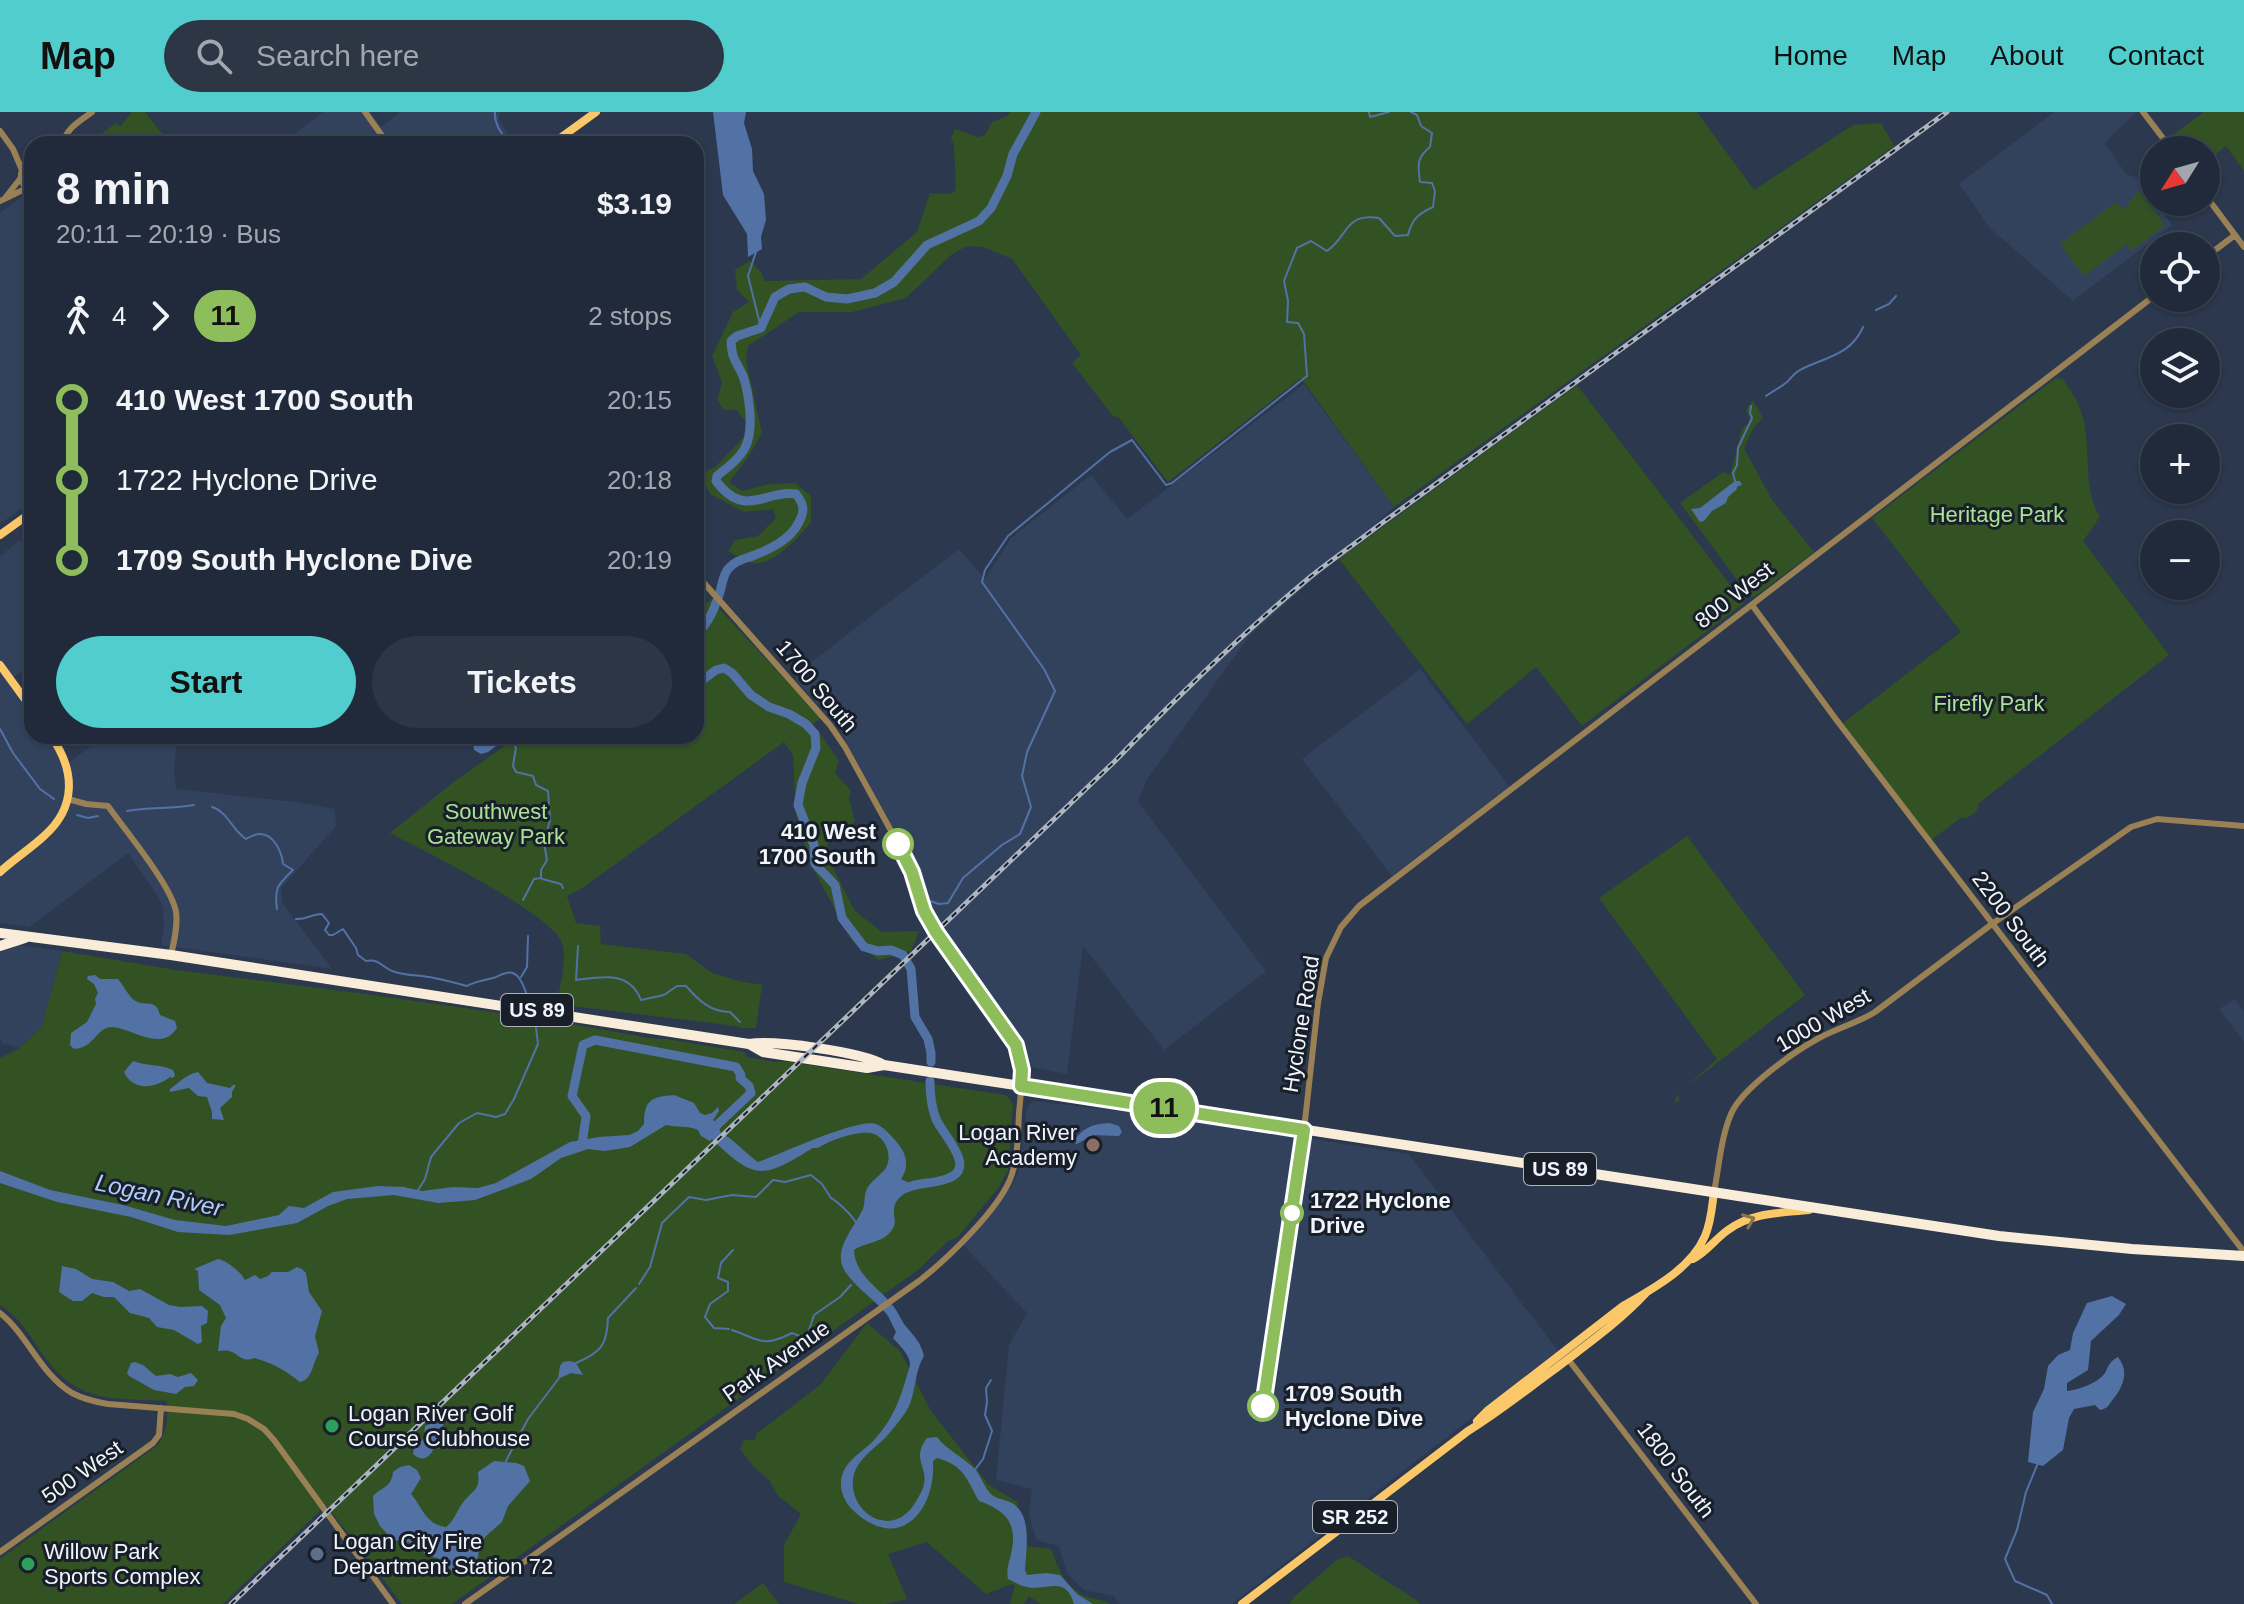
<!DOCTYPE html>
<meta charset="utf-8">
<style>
:root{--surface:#202a3a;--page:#2d3645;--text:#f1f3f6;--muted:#a2a7af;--line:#3d4654;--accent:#52cdce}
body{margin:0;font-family:Helvetica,sans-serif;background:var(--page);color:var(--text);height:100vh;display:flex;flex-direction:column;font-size:30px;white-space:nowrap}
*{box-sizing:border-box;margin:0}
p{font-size:26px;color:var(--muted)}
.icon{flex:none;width:44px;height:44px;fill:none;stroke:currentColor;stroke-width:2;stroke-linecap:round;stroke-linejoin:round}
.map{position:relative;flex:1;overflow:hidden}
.drawer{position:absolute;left:24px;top:24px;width:680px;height:608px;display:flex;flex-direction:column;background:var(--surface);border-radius:24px;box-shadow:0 2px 6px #0004,0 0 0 2px var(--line)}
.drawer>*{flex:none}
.badge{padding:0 16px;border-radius:26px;font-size:28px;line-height:52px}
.needle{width:52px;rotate:233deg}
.tools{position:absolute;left:2140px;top:24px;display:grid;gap:16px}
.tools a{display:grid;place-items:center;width:80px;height:80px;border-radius:50%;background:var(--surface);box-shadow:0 2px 6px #0004,0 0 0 2px var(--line);font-size:40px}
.map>.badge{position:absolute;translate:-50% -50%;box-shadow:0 0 0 4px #fff}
.legs{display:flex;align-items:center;gap:12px;height:88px;padding:0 32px;font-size:26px}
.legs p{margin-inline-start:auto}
.overview{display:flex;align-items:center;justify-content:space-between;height:136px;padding:0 32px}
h1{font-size:44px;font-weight:600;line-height:60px}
.button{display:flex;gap:16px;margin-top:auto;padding:16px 32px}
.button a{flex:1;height:92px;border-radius:48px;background:var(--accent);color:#111;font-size:32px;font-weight:600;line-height:92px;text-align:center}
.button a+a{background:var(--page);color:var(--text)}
ul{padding:0 32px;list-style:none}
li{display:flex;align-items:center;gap:28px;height:80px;font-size:30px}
li i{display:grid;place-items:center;width:12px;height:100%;margin:0 10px;background:currentColor}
li i::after{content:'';width:20px;height:20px;margin:-10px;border:6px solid;border-radius:50%;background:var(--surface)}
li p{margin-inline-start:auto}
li:first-child i{background:linear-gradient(#0000 50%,currentColor 0)}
li:last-child i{background:linear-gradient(currentColor 50%,#0000 0)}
header{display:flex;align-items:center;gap:48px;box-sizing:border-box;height:112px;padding:0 40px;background:var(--accent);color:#111}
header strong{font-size:38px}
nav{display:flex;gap:44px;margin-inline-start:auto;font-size:28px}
.search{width:560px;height:72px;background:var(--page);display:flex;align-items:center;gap:20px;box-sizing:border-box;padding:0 28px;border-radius:44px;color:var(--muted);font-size:30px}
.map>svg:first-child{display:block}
</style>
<header>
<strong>Map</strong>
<div class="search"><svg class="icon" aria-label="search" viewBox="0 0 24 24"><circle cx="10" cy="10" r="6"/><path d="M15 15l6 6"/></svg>Search here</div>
<nav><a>Home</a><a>Map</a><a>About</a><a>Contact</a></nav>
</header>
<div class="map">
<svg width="2244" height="1492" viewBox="0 0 2244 1492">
<rect width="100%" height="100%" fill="#2b384d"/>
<!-- built -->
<path fill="#32425d" d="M323,0H370L381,15L400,0H500L499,7L514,32H281Z
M2054,0H2137L2107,28L2105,32L2127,63L2136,65L2172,113L2073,189L1990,116L1959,72Z
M32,83V389L0,412V101L23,84Z
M1304,272L1394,395L1249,524L1146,669L1138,690L1266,859L1164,938L1083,834L1067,962L1027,954L1025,940L926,796L915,756L838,615L796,568L802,557L959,437L985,467L1011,426L1091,363L1127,407Z
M20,428L32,444V551L8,570L32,602V624H49L69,650L105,624H177L174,657L176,677L296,690L335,697L336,714L281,776L282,790L332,857L161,833L164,815L163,796L157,783L128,741L29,815L0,811V444Z
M1420,557L1509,674L1392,764L1302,647Z
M0,830L62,839L42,914L20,936L2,931L0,925Z
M2235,887L2244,899V930L2219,897Z
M1035,989L1169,1005L1409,1042L1558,1239L1232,1492H1120L1113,1484L1084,1478L1067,1461L1059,1434L1036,1428L1029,1402L1032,1377L996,1368L1009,1233L1027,1201L963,1133L1011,1075L1018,1061L1027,996L1031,990Z"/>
<!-- green -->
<path fill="#325224" d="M132,0H145L167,28V32H88L116,11L120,15Z
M1010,0H1697L1754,78L1853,13L1881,11L1894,34L1394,395L1301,266L1168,370L1119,306L1112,303L1072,251L1081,243L1012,147L983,135L967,134L951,143L906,186L852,200H799L748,234L746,248L762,321L749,344L729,370L742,379L770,372L795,371L811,384V411C798,425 774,454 752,451C745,450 735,443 728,439L735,428L758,424L776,406L773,397L744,400L710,382L700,361L714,356L744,325L747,309L742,306L737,298H724L717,288L722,270L712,244L733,200L749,190L737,178L735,158L750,149L761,160L765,169L861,167L917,120L930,81L950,82L956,78L954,34L951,26L955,17L978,25L985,23L992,10L1007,4Z
M2204,0H2244V59L2226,34L2206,50V38H2177L2168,26Z
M2139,79L2164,111L2163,115L2131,139L2127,132L2084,164L2060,132L2116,90L2123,98Z
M2056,266L2063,267C2068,276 2076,285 2079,294C2094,329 2080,372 2100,405L2083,429L2169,543L1979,691L1977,699L1966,707L1962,705L1931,728L1843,611L1961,520L1872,406Z
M1577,273L1744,491L1582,614L1536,555L1467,612L1339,447Z
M1753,288L1763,306L1754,315L1744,336L1772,388L1814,440L1754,485L1749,484L1680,391L1723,360L1730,363L1742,317L1751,309L1746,298Z
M711,488L821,606L807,616L819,620L839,649L835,661L851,679L849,687L855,709L841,727L828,720L827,744L855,799L882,820L919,819L911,839L879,848L852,829L811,753L796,703L793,643L784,630L584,775L567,784L576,811L600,814L601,832L686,842L712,861L739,869L762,873L756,916H741L736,914L564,893L558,886C561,869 567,848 562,831C553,802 422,738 390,721L455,669L519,624H696V498Z
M1687,724L1805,883L1677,982L1680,987L1674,992L1677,983L1717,947L1599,786Z
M62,839L176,858L366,882L555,909L649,926L666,927L744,940L747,945L775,950H790L1005,983L1010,987L1013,994L1008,1058L999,1075L958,1125L948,1129L918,1158L452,1492H402L326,1393L223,1492H0V1447L158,1333C167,1320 168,1305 167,1289C110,1286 77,1292 41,1240C29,1222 18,1204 0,1193V946L20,936L42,914Z
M867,1211L900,1239L931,1299L988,1372L1017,1390L1027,1434L1051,1437C1057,1454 1064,1471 1079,1481C1087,1487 1100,1486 1110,1492H1040L1029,1484L1024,1492H1010L1015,1473L1012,1472L986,1482L927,1430L888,1442L907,1487L885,1492H858L784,1470V1433L801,1402L777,1383L770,1369L753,1354L740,1337L744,1328H755L756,1322L820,1273Z
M1348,1444L1419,1490V1492H1289L1294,1485L1338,1447Z
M763,1471L779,1492H734Z"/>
<!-- water -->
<path fill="#5272a5" d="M713,0H746L744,11L752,37L753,59L764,82L766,108L761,125L762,137L748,145L747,122L723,83Z
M1735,369H1740L1742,373L1738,374L1736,378L1728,385L1726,391L1712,399L1704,409L1700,410L1691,397L1700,396Z
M472,624H507V626L488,640L481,642L474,638Z
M95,863L100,867H118C123,873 128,883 134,888C145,896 156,885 160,903L175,909L177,916C161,941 132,916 112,915C96,915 95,936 74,937L70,933L71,921L87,910L96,892L95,887L98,881L94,872L87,867L88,864Z
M133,949C146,954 160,952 173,958L175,963L173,966L170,965C156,976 133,980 124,960Z
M198,960L207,971L230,976L233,973H236L232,980V985L220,996L224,1008L212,1007V1000L207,985L198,984L189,976L170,980V977C179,971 186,962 198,960Z
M674,983L694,991L700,1001L705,1003L712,1001L718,995L719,999L713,1008L719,1014L720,1020C734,1027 745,1041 758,1050C778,1043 859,1005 876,1012C884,1015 893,1025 899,1033C907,1043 909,1056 901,1067L909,1071L910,1077C904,1082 894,1088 894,1097C893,1104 897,1109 893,1116C885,1131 866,1130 854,1138C855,1164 880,1176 894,1195C898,1200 900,1206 904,1212C913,1223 921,1230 924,1244C913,1262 917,1284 905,1301C899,1310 892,1318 886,1325C874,1337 859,1346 854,1362C845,1398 889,1428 913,1394C916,1389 923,1379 924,1372C928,1355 911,1347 927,1326L937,1325C948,1339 963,1345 975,1357C982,1365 984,1376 992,1383C999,1388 1009,1388 1015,1393C1032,1407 1026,1439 1025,1458L1027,1463L1046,1461L1060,1463L1077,1482L1093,1492H1074C1066,1466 1053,1476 1032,1476C1023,1475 1016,1471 1008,1467C1006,1457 1009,1452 1011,1442C1018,1412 1007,1399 979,1389C967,1368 964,1353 937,1346L933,1349C936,1396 902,1441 856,1401C847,1394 840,1382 841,1369C843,1349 862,1341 874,1328C892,1309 900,1288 907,1263C908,1259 910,1255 910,1251C909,1242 899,1233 893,1226L896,1220C893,1215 891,1209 888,1204C877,1188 842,1167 841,1148C839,1131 856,1112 863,1097C865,1091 864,1085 866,1079C870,1069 880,1064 886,1056C893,1043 885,1024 871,1021C856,1019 830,1028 818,1036H813C763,1066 756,1070 712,1027L710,1029L701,1024L698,1018C687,1013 678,1016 666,1013L630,1035L605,1039L588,1037L561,1046L531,1067L475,1088L438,1091L394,1083L347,1087L328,1094L297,1111L229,1123L178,1120L131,1105L57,1090L0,1071V1059L50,1078L123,1093L175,1108L226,1114L279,1103L289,1094L304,1096L333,1080L378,1074L404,1075L422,1079L453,1075L478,1076L496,1071L570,1030L599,1025L629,1023L638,1019L644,1012C644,988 651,985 674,983Z
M1109,1011L1119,1014L1122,1020L1119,1024L1093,1023L1077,1032L1073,1030C1083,1016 1092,1012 1109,1011Z
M218,1147C226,1148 241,1160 245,1168L255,1163L260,1167L268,1164L272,1160H288L297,1155L302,1157L306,1161L309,1180L322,1199L315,1224L319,1241C312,1252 313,1267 300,1270C285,1258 273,1251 254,1246C241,1251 240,1242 229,1239C225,1238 222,1239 218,1239L221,1214L226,1206L220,1193L199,1178L198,1159L194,1157Z
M62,1154L76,1157L92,1167L113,1170L129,1179L140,1177L169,1193L180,1195L202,1194L208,1199L207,1211L201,1214L202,1230L198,1232L174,1218L157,1215L149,1206L130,1201L114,1185H104L92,1181L82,1189H73L59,1180Z
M2112,1184L2126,1192L2119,1203L2091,1229L2088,1258L2067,1271V1279C2078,1278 2098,1271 2105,1261C2109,1253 2109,1250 2118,1245C2129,1259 2124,1273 2114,1286C2108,1293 2109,1296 2100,1298L2095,1293L2074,1297L2069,1306L2063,1338L2043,1354L2028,1350L2033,1300L2044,1277L2048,1254L2058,1243L2070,1238L2073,1221L2087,1191Z
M570,1249L576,1251L583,1263L571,1261L558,1267L560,1254L563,1250Z
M135,1250L143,1253L156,1264L170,1262L178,1265L191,1261L198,1268L194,1274L185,1275L176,1282L154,1278L129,1264L127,1261L131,1251Z
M441,1307L444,1308L443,1314L438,1317C438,1330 430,1357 413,1342L414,1336L424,1326L425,1314Z
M494,1349L516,1351L524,1354L530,1369L508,1394L502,1410L486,1424L479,1434L478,1445L470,1456L459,1462L452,1459L438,1446L428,1444L412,1431L393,1428L380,1414L374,1402L373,1384C383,1374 391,1376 393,1360L400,1355L409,1353L417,1358L421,1366L411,1382C423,1396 425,1412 446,1415C456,1407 457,1397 465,1388C475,1376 480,1378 478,1360Z"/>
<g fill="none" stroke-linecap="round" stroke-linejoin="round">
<!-- stream -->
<path stroke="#5272a5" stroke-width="2" d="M495,0C494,13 502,22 510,32
M1369,0L1370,5L1389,0
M756,140L748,164L761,216
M1876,198L1889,192L1896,184
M1766,284C1773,279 1781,275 1787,270C1792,265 1795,260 1802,257C1826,245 1851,243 1863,215
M1735,369L1733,361L1737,353L1738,336L1752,306L1750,301L1751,294
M0,617L13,641L40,677L54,687
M505,628L516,635L513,654L516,660L533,664L536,673L548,679L550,708L544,731L547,748L541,758V766L534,767L523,788
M212,695C227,699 233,719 246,727C250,725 255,722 259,722C274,721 282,741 283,752L293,758C278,773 274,775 277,797
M127,699C149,695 171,697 194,693
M77,703L88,706L98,704
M542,767L561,772L563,776
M927,788L939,792L948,791L963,766L1002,733L1020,722L1031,695L1022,664L1027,640L1055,579L1044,557L982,470L985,458L1008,424L1110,340L1132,328L1166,373L1172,371L1307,264L1304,222L1298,211L1287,210L1288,189L1284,169L1297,136L1311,129L1327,139C1349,124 1344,101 1379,106L1395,124L1408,123C1412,107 1418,102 1433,95L1435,79L1432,71L1420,70C1418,54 1416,46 1430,35L1432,21L1421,14L1417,3L1411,0
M296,807C306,808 311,802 322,802L329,811L325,818L329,823H333L343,817L356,836L358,843L366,849C380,846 383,857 395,860C408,864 421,863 434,866C445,868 456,871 467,874C476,869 483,869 493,866C497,865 501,862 506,861C519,858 523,873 527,883
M578,834L576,868C602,865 629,858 641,888L664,883L677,874H686C699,889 711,900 730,900L740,910
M521,865L527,855L528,824
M418,1078L425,1067L431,1045L459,1011L477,1001L496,1005L505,1002L514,987L538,932L536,916
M639,1172L650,1155L662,1111L689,1085L706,1088L732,1083L756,1085L773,1068L785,1070L811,1063L822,1072L831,1086C837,1089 853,1104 856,1111
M729,1217L714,1216L705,1205L710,1192L728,1179V1170L718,1166L721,1151L733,1138
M732,1218C761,1228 762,1236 792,1221L802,1225L808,1221L814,1203L840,1185L851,1173
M576,1251C601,1240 607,1234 608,1206L636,1176
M506,1349L528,1307L559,1266
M2038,1351L2026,1380L2017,1418L2005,1447L2015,1469L2047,1483L2052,1492
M974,1359L983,1347L992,1319L985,1303L987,1290L986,1276L991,1268"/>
<!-- river -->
<path stroke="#5272a5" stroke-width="9" d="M696,523C709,510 714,498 720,480C722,473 723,463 728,457C736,448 745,447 755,443C772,436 791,427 799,410C805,399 804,392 796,382C766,377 745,408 716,369L717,364C743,343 752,336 750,301C749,289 747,275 743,264C736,248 732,249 731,229L737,224L761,216L775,185L789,177L805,175L826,185L847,187L875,181L894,170L927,133L979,109L991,96L1007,64L1013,42L1036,0
M696,573L716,558L724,556L732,561L751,583L769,595L789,602L806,612L815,622L816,636L802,671L798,693L814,733L815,752L835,773L842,806L864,835L878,839L891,838L903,843L911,857L915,905L928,927L931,941V950
M582,1033L586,1004L572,984L583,933L595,928L736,955L741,963L740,966L749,974L751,981L716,1014L713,1021
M900,1079C916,1069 933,1073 949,1066C977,1055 942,1022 936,1007C931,994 930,983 930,969"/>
<!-- minor -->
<path stroke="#998155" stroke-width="6" d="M365,0L388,32
M2143,0L2172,38
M0,19L13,37L22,58
M63,32C66,16 80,9 92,0
M32,52L22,58C19,67 22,75 32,78
M2206,84L2244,135
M5,86L20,67
M0,89L27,76
M2206,145L2235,123
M1752,493L1835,606L2244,1140
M68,687L86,692L108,694C124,717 172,774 176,800C178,814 174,830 171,843
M1304,1018L1318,891L1326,846L1341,815L1359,794L2154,184
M1714,1080C1719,1055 1721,1025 1731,1002C1742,976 1795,939 1819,926C1838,916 1857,911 1875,900L1992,812L2131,715L2157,707L2244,714
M0,1201C28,1223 40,1262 72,1281C83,1287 96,1290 108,1292L234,1302L248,1307L264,1317L274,1328L393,1492
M1568,1247L1756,1492
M0,1440L153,1331L159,1323L161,1296
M465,1492L919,1169C946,1148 1002,1095 1012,1062C1018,1043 1018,1021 1019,1001C1021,978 1025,955 1016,933L924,799L906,746L845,635L830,613L696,462"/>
<!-- major -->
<path stroke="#fac869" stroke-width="8" d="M552,32L596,0
M0,423L32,400
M0,553L32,597
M0,760C14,747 30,737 44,724C77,695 75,658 51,624
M1693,1147C1708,1139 1715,1127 1728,1118C1752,1100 1781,1101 1809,1098
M1477,1309L1487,1299L1623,1194C1652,1177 1691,1157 1705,1124C1711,1111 1712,1095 1714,1080
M1242,1492L1468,1319C1499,1300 1526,1278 1555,1257C1586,1233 1619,1210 1646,1181"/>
<!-- highway -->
<path stroke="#f9edd9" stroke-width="10" d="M0,821L171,843L749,932C775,928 862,940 884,953
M0,834L25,826
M749,932L763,940L867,956L884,953L1999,1124L2132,1137L2244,1144"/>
<!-- rail casing -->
<g stroke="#adb5c1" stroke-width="5">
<path id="rail" d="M231,1492L1114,650C1176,586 1240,523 1309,466C1331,448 1355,432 1378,414L1947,0"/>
</g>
<!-- rail -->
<use href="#rail" stroke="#191f29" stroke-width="2" stroke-dasharray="6" stroke-linecap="butt"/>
</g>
<!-- one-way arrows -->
<defs><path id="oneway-chevron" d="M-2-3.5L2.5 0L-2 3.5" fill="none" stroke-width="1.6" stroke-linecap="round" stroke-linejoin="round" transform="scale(2)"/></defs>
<use stroke="#8a7449" href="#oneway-chevron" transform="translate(1749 1108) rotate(-22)"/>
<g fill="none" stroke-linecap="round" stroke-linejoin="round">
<!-- line-1 casing -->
<g stroke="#fff" stroke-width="18">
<path id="line-1" d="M898,732L912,760L924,799L936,820L1016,933L1022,958L1021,974L1304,1018L1263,1294"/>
</g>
<!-- line-1 -->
<use href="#line-1" stroke="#8ebe5b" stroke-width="12"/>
</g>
<!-- markers -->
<g fill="#fff" stroke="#8ebe5b" stroke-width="4">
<circle cx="898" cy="732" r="14"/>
<circle cx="1292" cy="1101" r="10"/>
<circle cx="1263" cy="1294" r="14"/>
</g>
<circle fill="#8d6e63" stroke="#191f29" stroke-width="3" cx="1093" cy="1033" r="8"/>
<g fill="#2e9e5b" stroke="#191f29" stroke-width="3">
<circle cx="332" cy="1314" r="8"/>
<circle cx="28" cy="1452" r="8"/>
</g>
<circle fill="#5c6f8a" stroke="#191f29" stroke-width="3" cx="317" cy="1442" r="8"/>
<g text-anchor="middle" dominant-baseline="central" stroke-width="6" stroke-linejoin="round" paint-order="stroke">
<!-- shield labels -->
<g fill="#191f29" stroke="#b0b5bd" stroke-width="2">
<rect x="501" y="882" width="72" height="32" rx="6"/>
<rect x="1524" y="1041" width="72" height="32" rx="6"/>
<rect x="1313" y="1389" width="84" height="32" rx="6"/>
</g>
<g font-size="20" font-weight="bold" fill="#f0f5fd">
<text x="537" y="898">US 89</text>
<text x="1560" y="1057">US 89</text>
<text x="1355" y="1405">SR 252</text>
</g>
<!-- park labels -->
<g font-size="22" fill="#aae294" stroke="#191f29">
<text x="1997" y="402">Heritage Park</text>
<text x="1989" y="591">Firefly Park</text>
<text x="496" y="699">Southwest<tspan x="496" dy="25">Gateway Park</tspan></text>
</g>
<!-- street labels -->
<g font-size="22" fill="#f0f5fd" stroke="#191f29">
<text transform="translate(1734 483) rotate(-38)">800 West</text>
<text transform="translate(817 574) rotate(50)">1700 South</text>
<text transform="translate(2011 807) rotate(53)">2200 South</text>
<text transform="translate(1823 908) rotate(-30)">1000 West</text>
<text transform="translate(1301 912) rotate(-81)">Hyclone Road</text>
<text transform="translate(776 1249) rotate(-35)">Park Avenue</text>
<text transform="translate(1676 1358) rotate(53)">1800 South</text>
<text transform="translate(82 1360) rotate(-35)">500 West</text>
</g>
<!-- stop labels -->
<g font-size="22" font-weight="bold" fill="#f0f5fd" stroke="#191f29" text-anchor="start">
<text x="876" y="719" text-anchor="end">410 West<tspan x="876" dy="25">1700 South</tspan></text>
<text x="1310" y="1088">1722 Hyclone<tspan x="1310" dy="25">Drive</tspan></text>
<text x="1285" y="1281">1709 South<tspan x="1285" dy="25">Hyclone Dive</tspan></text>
</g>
<!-- poi labels -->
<g font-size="22" fill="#f0f5fd" stroke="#191f29" text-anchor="start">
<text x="1077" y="1020" text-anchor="end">Logan River<tspan x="1077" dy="25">Academy</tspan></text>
<text x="348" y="1301">Logan River Golf<tspan x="348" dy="25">Course Clubhouse</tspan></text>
<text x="333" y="1429">Logan City Fire<tspan x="333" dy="25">Department Station 72</tspan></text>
<text x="44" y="1439">Willow Park<tspan x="44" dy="25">Sports Complex</tspan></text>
</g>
<!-- water labels -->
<g font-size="24" font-style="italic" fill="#afccfa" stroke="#191f29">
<text transform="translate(159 1083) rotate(12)">Logan River</text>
</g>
</g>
</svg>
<div class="tools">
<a><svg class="needle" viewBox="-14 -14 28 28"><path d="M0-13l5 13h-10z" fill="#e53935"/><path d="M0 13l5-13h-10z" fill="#a2a7af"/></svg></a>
<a><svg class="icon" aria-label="locate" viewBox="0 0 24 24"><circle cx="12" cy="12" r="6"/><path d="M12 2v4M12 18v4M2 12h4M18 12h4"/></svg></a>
<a><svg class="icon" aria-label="layers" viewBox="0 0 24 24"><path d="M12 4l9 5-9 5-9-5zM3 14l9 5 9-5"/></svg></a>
<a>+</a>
<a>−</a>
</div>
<b class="badge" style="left:1164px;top:996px;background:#8ebe5b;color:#111">11</b>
<section class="drawer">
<div class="overview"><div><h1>8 min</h1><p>20:11 – 20:19 · Bus</p></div><b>$3.19</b></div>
<div class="legs"><svg class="icon" aria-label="walk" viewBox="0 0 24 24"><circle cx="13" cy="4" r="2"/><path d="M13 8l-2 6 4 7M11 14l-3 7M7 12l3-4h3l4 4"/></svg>4<svg class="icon" aria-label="forward" viewBox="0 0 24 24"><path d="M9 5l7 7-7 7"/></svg><b class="badge" style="background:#8ebe5b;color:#111">11</b><p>2 stops</p></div>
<ul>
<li><i style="color:#8ebe5b"></i><b>410 West 1700 South</b><p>20:15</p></li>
<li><i style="color:#8ebe5b"></i><span>1722 Hyclone Drive</span><p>20:18</p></li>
<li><i style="color:#8ebe5b"></i><b>1709 South Hyclone Dive</b><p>20:19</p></li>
</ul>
<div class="button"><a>Start</a><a>Tickets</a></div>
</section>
</div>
